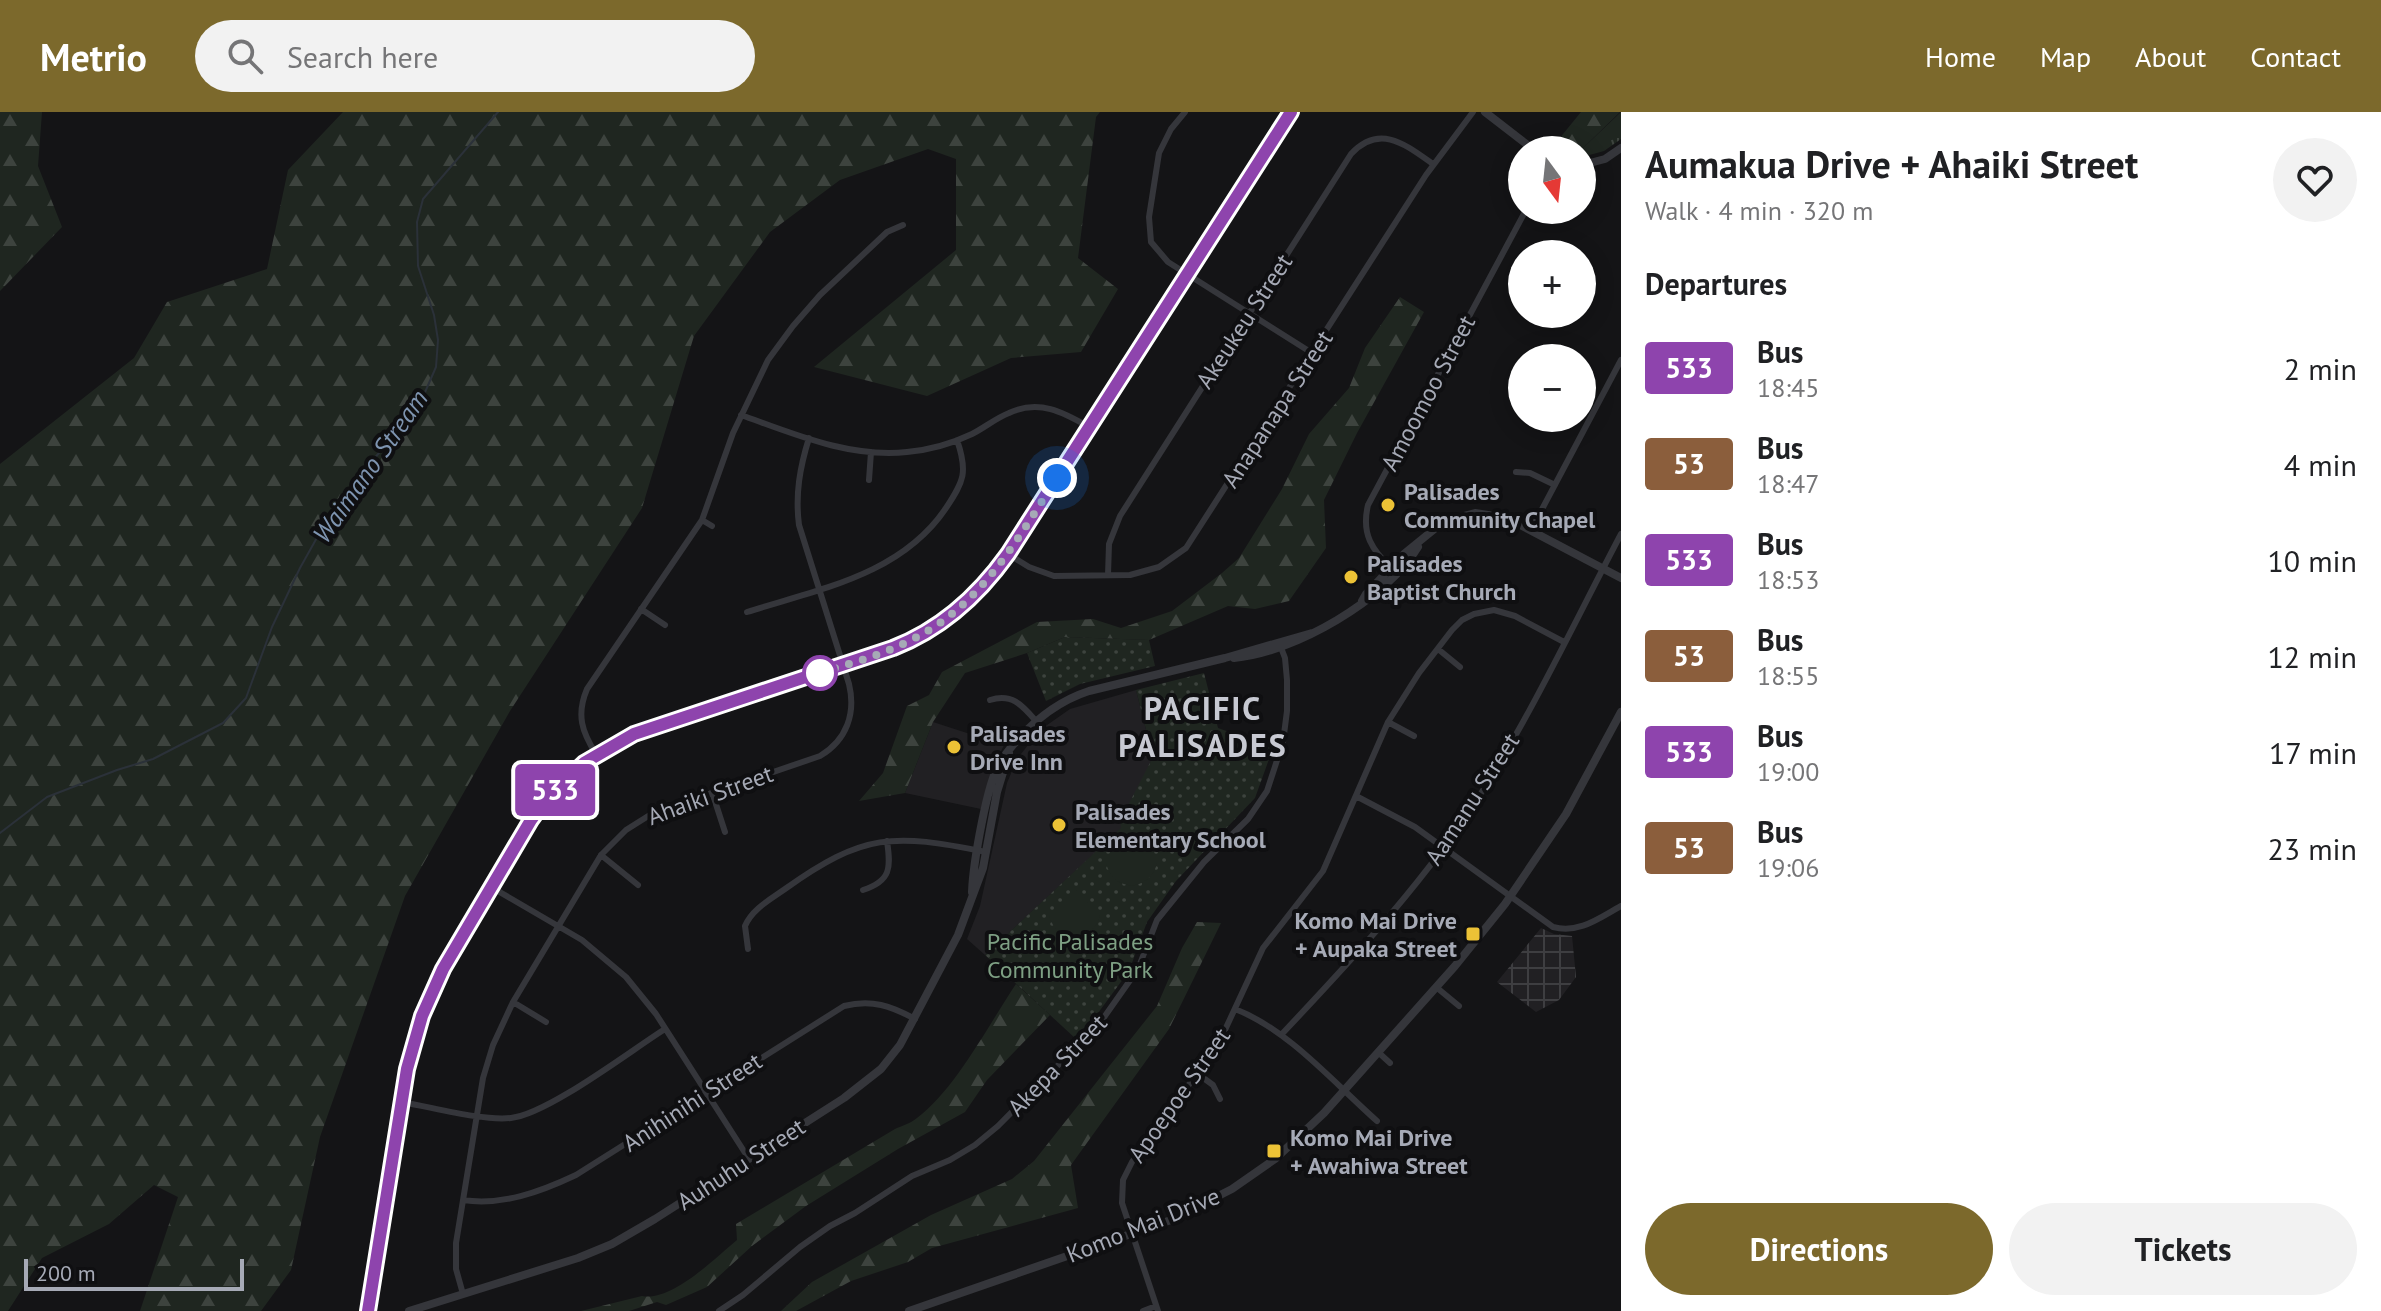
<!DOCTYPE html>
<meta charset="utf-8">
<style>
:root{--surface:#fff;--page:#f2f2f2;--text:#202124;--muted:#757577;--accent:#7c692c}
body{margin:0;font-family:"PT Sans",sans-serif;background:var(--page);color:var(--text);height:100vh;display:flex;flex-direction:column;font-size:30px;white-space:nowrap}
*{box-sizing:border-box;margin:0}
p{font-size:26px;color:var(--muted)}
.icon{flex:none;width:44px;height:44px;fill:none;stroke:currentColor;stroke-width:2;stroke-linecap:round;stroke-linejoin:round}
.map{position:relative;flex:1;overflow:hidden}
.panel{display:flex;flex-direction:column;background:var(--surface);width:760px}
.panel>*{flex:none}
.badge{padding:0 16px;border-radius:6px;font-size:28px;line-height:52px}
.needle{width:52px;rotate:165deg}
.tools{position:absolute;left:1508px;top:24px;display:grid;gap:16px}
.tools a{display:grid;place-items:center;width:88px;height:88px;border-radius:50%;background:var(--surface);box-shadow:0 4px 20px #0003;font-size:40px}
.scale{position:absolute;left:24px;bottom:20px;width:220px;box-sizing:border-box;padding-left:8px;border:4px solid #a6aab6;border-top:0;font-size:22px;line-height:28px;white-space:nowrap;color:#a6aab6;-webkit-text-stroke:6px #0f0f11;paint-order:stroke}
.you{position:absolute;width:40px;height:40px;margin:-20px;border:6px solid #fff;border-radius:50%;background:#1a73e8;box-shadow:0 0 0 12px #1a73e833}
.map>.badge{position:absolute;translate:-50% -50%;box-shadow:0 0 0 4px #fff}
h2{padding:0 24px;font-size:30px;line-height:72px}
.round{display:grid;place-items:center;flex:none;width:84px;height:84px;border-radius:42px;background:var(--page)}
.summary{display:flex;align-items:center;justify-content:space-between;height:136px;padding:0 24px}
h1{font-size:38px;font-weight:800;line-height:60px}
.primary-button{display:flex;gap:16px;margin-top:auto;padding:16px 24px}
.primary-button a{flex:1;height:92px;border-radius:48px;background:var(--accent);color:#fff;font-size:32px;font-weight:800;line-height:92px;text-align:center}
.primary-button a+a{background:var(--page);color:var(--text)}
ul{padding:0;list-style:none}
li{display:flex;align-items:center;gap:24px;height:96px;padding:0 24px}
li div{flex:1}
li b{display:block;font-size:30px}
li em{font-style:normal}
li .badge{min-width:88px;font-weight:700;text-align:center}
header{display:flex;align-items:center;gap:48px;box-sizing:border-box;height:112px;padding:0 40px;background:var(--accent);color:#fff}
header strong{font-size:38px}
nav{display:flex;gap:44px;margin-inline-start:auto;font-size:28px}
.search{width:560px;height:72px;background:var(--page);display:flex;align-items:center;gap:20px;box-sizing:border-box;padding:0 28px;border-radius:44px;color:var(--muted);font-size:30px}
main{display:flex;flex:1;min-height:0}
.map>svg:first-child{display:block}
</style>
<header>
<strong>Metrio</strong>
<div class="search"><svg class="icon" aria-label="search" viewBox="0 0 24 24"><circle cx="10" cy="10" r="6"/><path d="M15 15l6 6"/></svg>Search here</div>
<nav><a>Home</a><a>Map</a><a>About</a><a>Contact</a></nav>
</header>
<main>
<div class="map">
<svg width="1621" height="1199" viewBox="0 0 1621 1199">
<defs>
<pattern id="industrial-grid" width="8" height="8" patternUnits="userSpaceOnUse" patternTransform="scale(2)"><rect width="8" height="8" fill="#212023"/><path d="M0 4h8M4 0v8" fill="none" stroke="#3e3e41"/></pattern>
<pattern id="grass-tufts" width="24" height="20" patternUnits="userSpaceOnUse" patternTransform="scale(2)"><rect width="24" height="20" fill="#1f2620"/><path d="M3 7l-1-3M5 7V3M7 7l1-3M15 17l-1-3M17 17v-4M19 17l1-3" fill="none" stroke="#3d433e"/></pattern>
<pattern id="forest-firs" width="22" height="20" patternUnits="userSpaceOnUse" patternTransform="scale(2)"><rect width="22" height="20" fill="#1f2620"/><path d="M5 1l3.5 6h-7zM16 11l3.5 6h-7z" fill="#3d433e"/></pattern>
<pattern id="park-dots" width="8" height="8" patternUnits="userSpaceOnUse" patternTransform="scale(2)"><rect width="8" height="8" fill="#1f2620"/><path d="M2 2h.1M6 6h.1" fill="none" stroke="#3d433e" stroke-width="1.8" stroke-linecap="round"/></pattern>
</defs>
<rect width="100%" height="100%" fill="#141416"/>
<!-- built -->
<path fill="#212023" d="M1136,578L1153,645L1122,716L985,843L967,827L980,794L1007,671L1017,647L1040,618L1070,597Z
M933,610L1004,633L993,656L981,697L905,681Z"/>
<!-- industrial -->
<path fill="url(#industrial-grid)" d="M1541,816L1554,822L1572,824L1576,865L1559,888L1536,900L1497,870Z"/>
<!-- grass -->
<path fill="url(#grass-tufts)" d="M1621,0V27L1604,39L1582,45L1581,38Z"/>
<!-- forest -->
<path fill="url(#forest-firs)" d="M0,0H42L38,54L62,115L0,179Z
M343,0H1100L1096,5L1078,146L1118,177L1081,240L1011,246L927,284L814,255L956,138V47L928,37L840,68L770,120L694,224L642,396L510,599L405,784L320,1025L291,1158L261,1199H140L178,1085L154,1073L109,1112L42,1146L8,1199H0V352L134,246L167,190L267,157L288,58Z
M1581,0H1620L1581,38H1550Z
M1400,185L1424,200L1357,321L1324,388L1326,436L1289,489L1255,497L1228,494L1149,528L1065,525L1027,541L965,561L933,610L905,681L859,689L883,661L907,594L929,583L942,560L1037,510L1093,507L1121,516L1172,499L1222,461L1239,446L1282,377L1309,322L1349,276L1365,236Z
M1197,810L1221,811L1169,917L1071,1053L1078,1096L932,1136L908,1150L851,1169L796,1199H781L812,1170L931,1103L1012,1067L1034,1049L1157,894L1182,836Z
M1016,872L1050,903L987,968L965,1000L898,1037L806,1094L752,1134L707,1175L666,1193L657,1190L629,1199H581L642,1184C672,1190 715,1146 737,1128L736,1112L895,1017C902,1014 911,1011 917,1006C955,978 989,912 1016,872Z"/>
<!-- park -->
<path fill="url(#park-dots)" d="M1065,525L1149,528L1155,554L1080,572L1046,589L1027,541Z
M1204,561L1218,616L1273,636L1255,686L1176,769L1147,810L1129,859L1098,901L1075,926L985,843L1121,716L1120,709L1153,645L1136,578Z"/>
<!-- garden -->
<path fill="#1f2620" d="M1133,726L1157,752C1148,781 1113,780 1106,751Z
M1076,778L1100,804C1091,833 1056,832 1049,803Z"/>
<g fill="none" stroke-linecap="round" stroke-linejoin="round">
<!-- stream -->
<path stroke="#2b3139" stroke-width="2" d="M0,721L47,685L117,658L153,647L223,611L246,586L272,515L300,456L319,422L373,348L419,294L436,255L438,228L434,203L418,154L417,110L423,87L498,0"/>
<!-- minor -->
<path stroke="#35363b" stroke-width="6" d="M1185,0L1171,17L1159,41L1149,105L1151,130L1168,150L1312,241
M741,303C794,322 849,346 907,340C929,338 951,332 972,322C984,316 996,306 1009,301C1039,287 1063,300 1089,315
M1516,360L1530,361L1555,373
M869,368L871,340
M702,408L712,414
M1531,418L1621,248
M1008,442L1029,455L1054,464L1130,463L1159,455L1186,436L1426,63L1473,0
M1392,457C1372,438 1361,422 1368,393L1526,98
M1108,463L1109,432L1120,404L1351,42C1380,11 1406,33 1433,52
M641,497L665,513
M747,500C819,477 901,463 946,396C964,369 968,360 957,328
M1438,537L1460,555
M990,588C1012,581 1022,593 1036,609
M1388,610L1414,624
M596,642C582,620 576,603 587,577L702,408L733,321L768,248L793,214L820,183L887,120L903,113
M712,680L725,720
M1356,684L1415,715L1553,815C1579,822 1599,806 1621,794
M601,743L638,773
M491,775L582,828L626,865L656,902L749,1047
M863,778C891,769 891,756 887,729
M748,837L745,814C752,797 771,787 785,777C864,721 892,721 986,740
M1436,875L1459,894
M513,890L546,910
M1235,897C1289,918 1334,971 1377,1009
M1281,923C1347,853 1415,780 1469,700C1527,612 1572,515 1621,422
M1378,940L1390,951
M1198,962L1213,973L1220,987
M401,990C432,995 481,1009 511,1006C548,1002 630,939 665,917
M463,1088C502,1094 540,1080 576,1063L844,894C872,887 891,894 915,907
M463,1182L456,1157V1131L483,966L493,933L513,890L601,743L626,718L653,701L820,644C847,628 856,601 849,572L799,413C795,382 800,355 809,326
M719,1199L743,1183L800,1135L830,1114L855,1101L912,1064L950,1048L975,1033L998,1014L1100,911L1138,857L1157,808L1204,750L1248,707L1267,679L1283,630L1287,599V568L1285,546L1280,533
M1143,1199L1156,1194
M1158,1199L1122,1091L1123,1068L1132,1050L1218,933L1263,836L1323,759L1388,610L1419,561L1452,518L1462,508L1474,502L1494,498L1515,504L1564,530"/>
<!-- tertiary -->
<path stroke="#35363b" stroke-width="8" d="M1485,0L1534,38
M1582,53L1605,47L1621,36
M1362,489L1366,482L1405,441L1437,415L1452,407L1475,401L1507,406L1621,466
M1234,546C1294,541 1387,487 1418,435
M972,780C973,754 987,666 1002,647C1024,617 1052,591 1089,579L1225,546L1312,521
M368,1199L407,957L422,904L443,857L531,708L547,686L584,651L634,622L893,536C942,516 979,485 1008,442L1291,0
M409,1199L578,1146L612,1132L655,1107L844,986L881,957L900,933L958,823L983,756L997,680L1009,641
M909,1199L1171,1108L1232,1077L1275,1047L1324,1001L1455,854L1505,792L1566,702L1621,600"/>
</g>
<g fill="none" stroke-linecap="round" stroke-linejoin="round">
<!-- line casing -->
<g stroke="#fff" stroke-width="18">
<path id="line" d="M368,1199L407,957L422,904L443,857L531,708L547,686L584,651L634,622L893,536C942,517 978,484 1008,442L1291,0"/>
</g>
<!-- line -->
<use href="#line" stroke="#8e44ad" stroke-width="12"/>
<!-- walk -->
<path stroke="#a6aab6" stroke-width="8" stroke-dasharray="0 14.4" d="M820,561L807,565C841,554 878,545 911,528C981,494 1016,429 1057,366"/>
</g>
<!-- markers -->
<g fill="#ecc236" stroke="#0f0f11" stroke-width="3">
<circle cx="1388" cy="393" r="8"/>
<circle cx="1351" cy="465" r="8"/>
<circle cx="954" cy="635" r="8"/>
<circle cx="1059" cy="713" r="8"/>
<rect x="1465" y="814" width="16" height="16" rx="4"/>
<rect x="1266" y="1031" width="16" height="16" rx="4"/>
</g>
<circle fill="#fff" stroke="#8e44ad" stroke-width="4" cx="820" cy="561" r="16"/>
<g text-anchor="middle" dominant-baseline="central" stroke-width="8" stroke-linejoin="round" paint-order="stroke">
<!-- street labels -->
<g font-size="24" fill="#a6aab6" stroke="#0f0f11">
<text transform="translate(1244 209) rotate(-57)">Akeukeu Street</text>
<text transform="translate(1428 281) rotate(-62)">Amoomoo Street</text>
<text transform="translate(1277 297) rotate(-57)">Anapanapa Street</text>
<text transform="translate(710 683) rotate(-20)">Ahaiki Street</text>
<text transform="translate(1472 687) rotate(-57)">Aamanu Street</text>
<text transform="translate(1057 953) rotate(-46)">Akepa Street</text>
<text transform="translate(1179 983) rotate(-55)">Apoepoe Street</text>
<text transform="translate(692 990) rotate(-33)">Anihinihi Street</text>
<text transform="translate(741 1052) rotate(-33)">Auhuhu Street</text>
<text transform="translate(1143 1113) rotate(-22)">Komo Mai Drive</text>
</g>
<!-- poi labels -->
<g font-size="24" font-weight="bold" fill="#a6aab6" stroke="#0f0f11" text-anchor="start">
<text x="1404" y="379">Palisades<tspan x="1404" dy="28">Community Chapel</tspan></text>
<text x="1367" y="451">Palisades<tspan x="1367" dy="28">Baptist Church</tspan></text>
<text x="970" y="621">Palisades<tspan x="970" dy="28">Drive Inn</tspan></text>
<text x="1075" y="699">Palisades<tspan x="1075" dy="28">Elementary School</tspan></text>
<text x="1457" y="808" text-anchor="end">Komo Mai Drive<tspan x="1457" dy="28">+ Aupaka Street</tspan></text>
<text x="1290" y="1025">Komo Mai Drive<tspan x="1290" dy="28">+ Awahiwa Street</tspan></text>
</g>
<!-- park labels -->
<g font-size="24" fill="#7ea084" stroke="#0f0f11">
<text x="1070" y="829">Pacific Palisades<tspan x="1070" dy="28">Community Park</tspan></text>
</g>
<!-- water labels -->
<g font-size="26" font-style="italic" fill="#7e94b0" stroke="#0f0f11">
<text transform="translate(370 354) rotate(-55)">Waimano Stream</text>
</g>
<!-- district labels -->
<g font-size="32" font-weight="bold" letter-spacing="2" fill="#c7c9d2" stroke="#0f0f11">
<text x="1203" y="596">PACIFIC<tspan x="1203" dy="37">PALISADES</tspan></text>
</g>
</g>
</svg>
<div class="tools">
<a><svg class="needle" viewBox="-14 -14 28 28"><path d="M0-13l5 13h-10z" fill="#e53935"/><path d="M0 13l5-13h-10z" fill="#757577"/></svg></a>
<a>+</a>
<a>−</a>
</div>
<div class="scale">200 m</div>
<div class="you" style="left:1057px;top:366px"></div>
<b class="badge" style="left:555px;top:678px;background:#8e44ad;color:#fff">533</b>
</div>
<section class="panel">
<div class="summary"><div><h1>Aumakua Drive + Ahaiki Street</h1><p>Walk · 4 min · 320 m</p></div><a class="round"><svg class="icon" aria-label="heart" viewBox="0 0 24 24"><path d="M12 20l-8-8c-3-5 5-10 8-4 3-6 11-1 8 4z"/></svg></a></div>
<h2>Departures</h2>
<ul>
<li><span class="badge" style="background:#8e44ad;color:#fff">533</span><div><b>Bus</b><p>18:45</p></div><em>2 min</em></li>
<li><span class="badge" style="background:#8b5e3c;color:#fff">53</span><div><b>Bus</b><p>18:47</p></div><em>4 min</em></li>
<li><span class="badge" style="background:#8e44ad;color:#fff">533</span><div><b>Bus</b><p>18:53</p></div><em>10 min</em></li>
<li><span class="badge" style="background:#8b5e3c;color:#fff">53</span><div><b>Bus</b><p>18:55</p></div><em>12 min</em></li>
<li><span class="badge" style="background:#8e44ad;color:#fff">533</span><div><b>Bus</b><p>19:00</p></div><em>17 min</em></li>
<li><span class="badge" style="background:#8b5e3c;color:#fff">53</span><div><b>Bus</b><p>19:06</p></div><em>23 min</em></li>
</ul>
<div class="primary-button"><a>Directions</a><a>Tickets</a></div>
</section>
</main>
